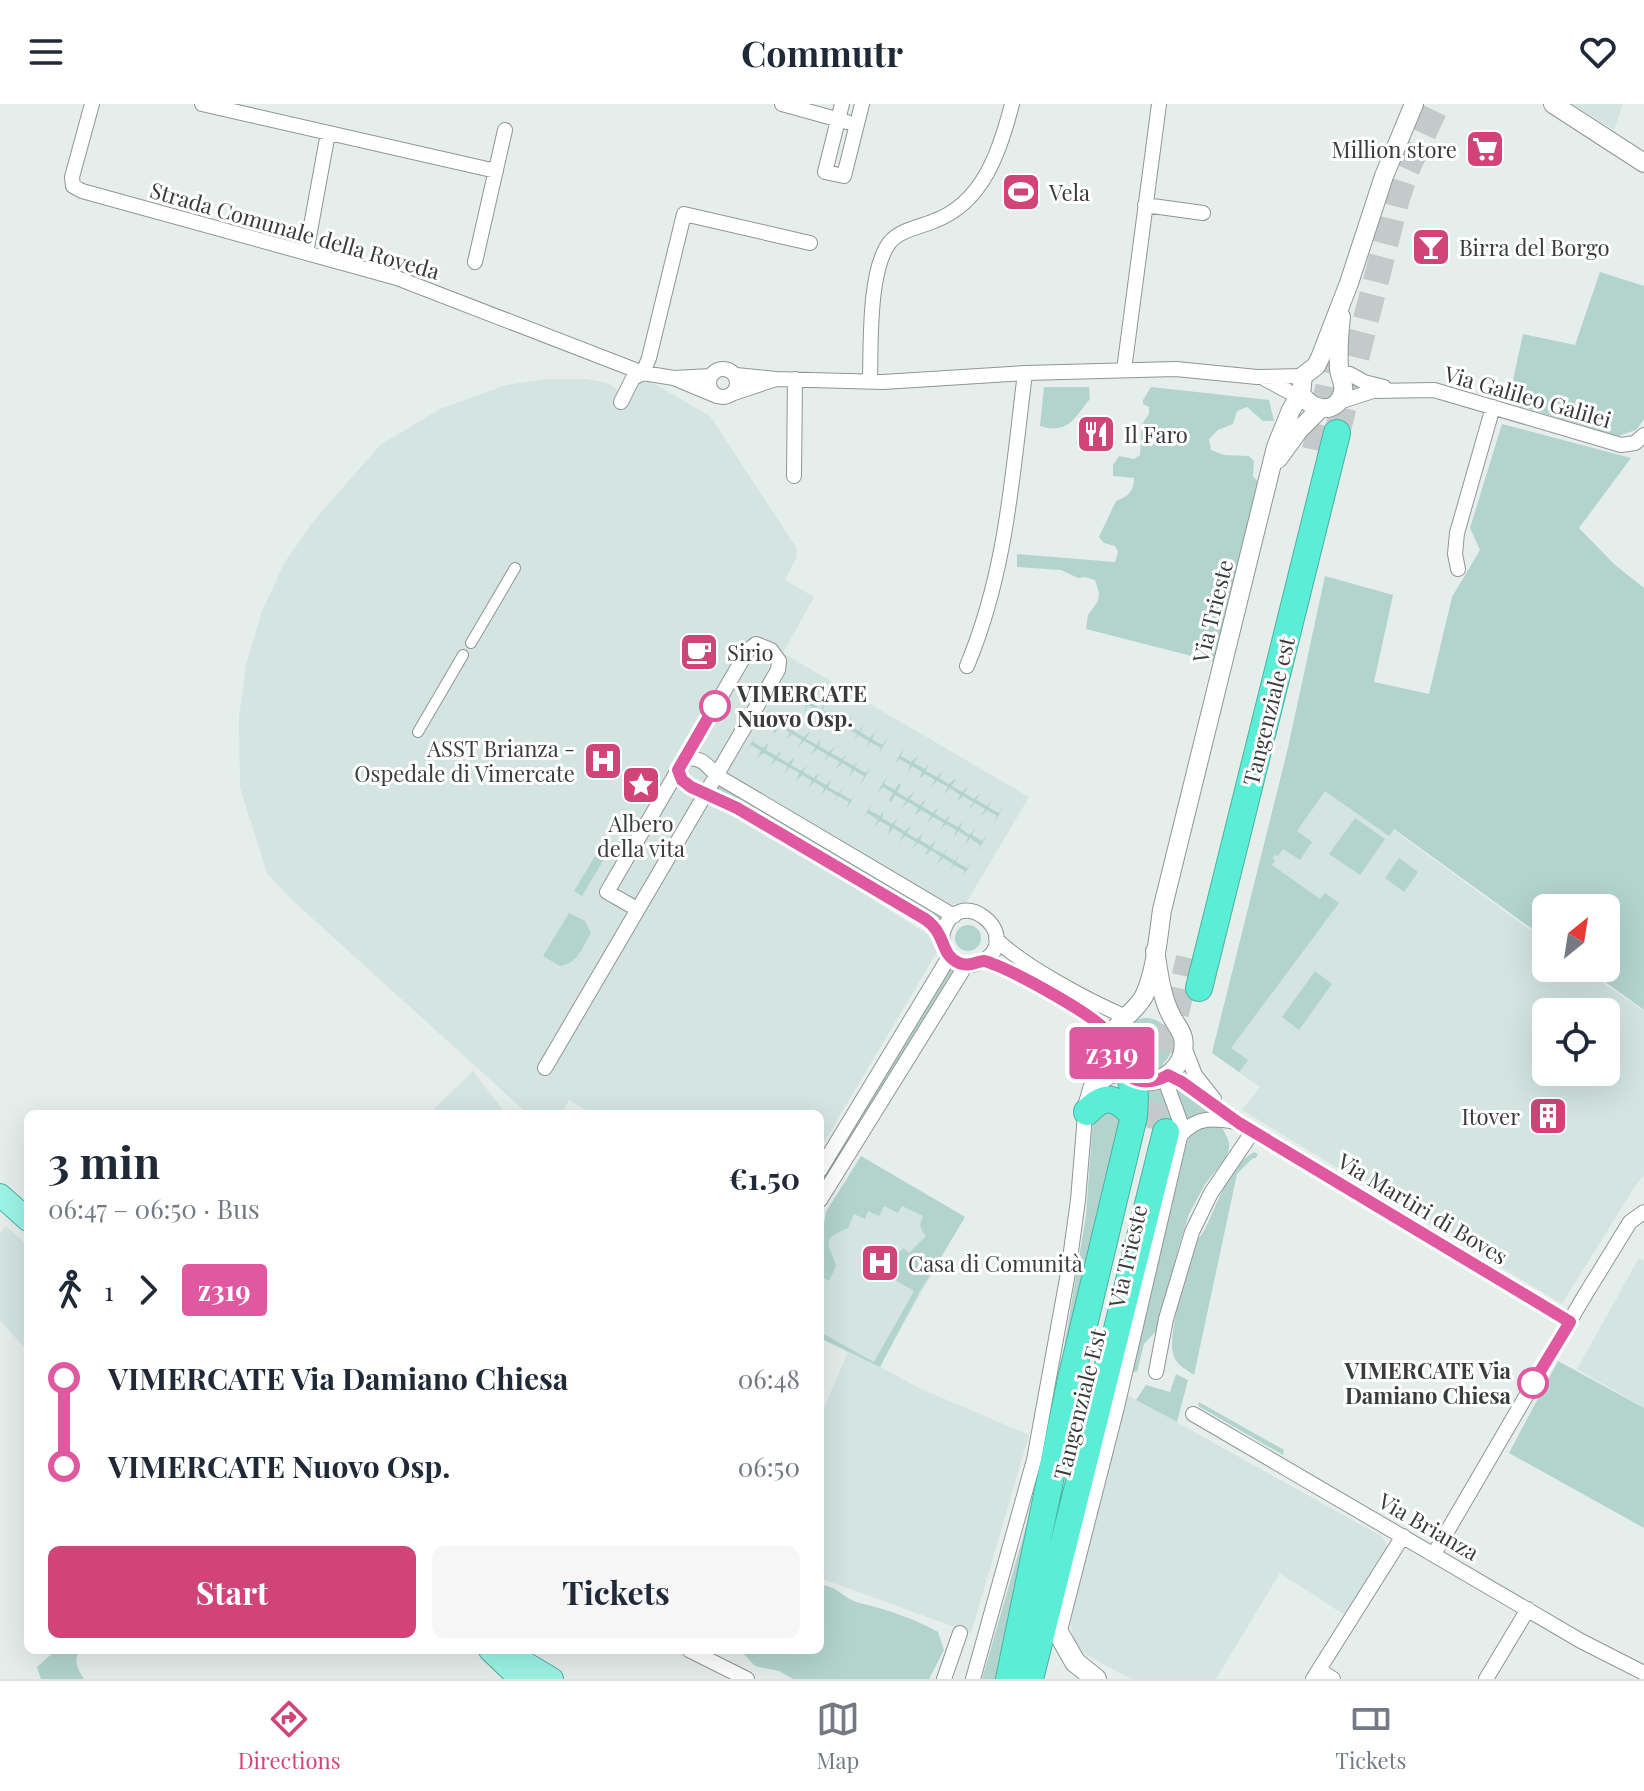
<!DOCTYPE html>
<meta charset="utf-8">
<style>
:root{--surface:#fff;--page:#f6f6f7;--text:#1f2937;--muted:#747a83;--line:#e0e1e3;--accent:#d04478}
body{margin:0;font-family:"Playfair Display",serif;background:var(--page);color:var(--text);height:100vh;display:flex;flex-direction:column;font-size:30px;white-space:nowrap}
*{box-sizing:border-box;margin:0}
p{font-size:26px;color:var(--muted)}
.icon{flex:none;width:44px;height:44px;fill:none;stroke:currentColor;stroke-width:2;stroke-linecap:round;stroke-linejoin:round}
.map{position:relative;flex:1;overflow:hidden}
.details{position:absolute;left:24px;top:1006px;width:800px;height:544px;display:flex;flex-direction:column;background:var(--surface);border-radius:12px;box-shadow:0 8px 32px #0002}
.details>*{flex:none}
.badge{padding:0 16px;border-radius:6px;font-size:28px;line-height:52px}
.needle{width:52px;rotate:30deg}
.controls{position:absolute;left:1532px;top:790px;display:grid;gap:16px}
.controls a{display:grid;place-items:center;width:88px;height:88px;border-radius:12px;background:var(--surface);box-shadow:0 8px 32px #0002;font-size:40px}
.map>.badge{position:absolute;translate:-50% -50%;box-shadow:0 0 0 4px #fff}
.legs{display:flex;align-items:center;gap:12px;height:88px;padding:0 24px;font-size:26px}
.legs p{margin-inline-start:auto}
.overview{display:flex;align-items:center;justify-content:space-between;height:136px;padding:0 24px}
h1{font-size:44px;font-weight:700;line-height:60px}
.button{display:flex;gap:16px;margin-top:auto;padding:16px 24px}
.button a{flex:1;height:92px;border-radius:12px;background:var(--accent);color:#fff;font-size:32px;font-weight:700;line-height:92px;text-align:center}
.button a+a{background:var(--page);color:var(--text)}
ul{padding:0 24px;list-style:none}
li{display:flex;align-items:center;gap:28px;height:88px;font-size:30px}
li i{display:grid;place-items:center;width:12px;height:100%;margin:0 10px;background:currentColor}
li i::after{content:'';width:20px;height:20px;margin:-10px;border:6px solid;border-radius:50%;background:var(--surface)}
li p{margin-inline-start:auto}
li:first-child i{background:linear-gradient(#0000 50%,currentColor 0)}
li:last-child i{background:linear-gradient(currentColor 50%,#0000 0)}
header{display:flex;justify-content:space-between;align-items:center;height:104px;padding:0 24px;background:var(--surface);font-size:36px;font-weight:700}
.menu{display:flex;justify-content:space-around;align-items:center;height:112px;border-top:2px solid var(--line);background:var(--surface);font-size:22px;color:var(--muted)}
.menu a{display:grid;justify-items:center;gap:4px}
.menu .selected{color:var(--accent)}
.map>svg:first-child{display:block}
</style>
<header><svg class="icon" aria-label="menu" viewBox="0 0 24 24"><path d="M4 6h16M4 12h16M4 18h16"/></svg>Commutr<svg class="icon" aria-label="heart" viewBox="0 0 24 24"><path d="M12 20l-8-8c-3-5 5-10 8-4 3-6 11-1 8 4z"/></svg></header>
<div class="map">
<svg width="1644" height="1575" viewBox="0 0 1644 1575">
<rect width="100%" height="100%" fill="#e6eeec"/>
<!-- built -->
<path fill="#d3e4e1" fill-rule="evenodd" d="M1571,0H1623L1614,26Z
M547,275H586L607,279L627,292L637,276L651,278L710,312L796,443L797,453L785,476L814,493L783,549L1029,693L966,799L951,800L754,687L744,701L877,781L870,794L929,831L937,848L820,1045V1010H593L569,996L561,1010H528L290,794L267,769L240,684L239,613L246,561L262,507L285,458L313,418L380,341L440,305L506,281Z
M1287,648L1546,838V864H1581L1644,907V1071L1635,1082L1562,1200L1242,1006L1260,983L1212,949ZM1546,908H1606V968H1546Z
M473,967L506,1010H429Z
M861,1052L965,1113L879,1262L919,1284L1029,1331L971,1529L820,1474V1313L848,1248L820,1234V1183L825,1175L820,1172L824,1154L822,1132L826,1108Z
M6,1122L28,1142V1247L0,1217V1129Z
M1639,1154L1644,1157V1304L1577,1265Z
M1124,1289L1383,1433L1389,1445L1346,1512L1280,1469L1216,1575H1131L1077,1546L1070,1520Z"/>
<!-- green -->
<path fill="#b2d4cd" d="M1600,168L1644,182V315L1636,326L1618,332L1508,299L1523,230L1575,241Z
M1044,283H1089L1090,295C1074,314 1068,331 1040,322Z
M1151,283L1269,296L1274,317H1263L1247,303L1237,307L1233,320L1218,326L1209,335L1211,346L1224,351L1249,352L1254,357L1253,372L1258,378L1215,558L1086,525L1088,511L1098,497L1099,489L1095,476L1085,473L1078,474L1061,466L1017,463V450L1115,458L1118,448L1115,442L1104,439L1099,433L1116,397C1128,392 1134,388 1134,374L1113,372V361L1119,352L1134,355L1140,351L1142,320L1149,310V303L1143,300V296Z
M1502,320L1631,354L1579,424L1615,461L1644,484V906L1586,864H1606V804H1546V835L1394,725L1389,732L1325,687L1297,727L1312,738L1300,756L1283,745L1278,752L1275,751L1272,754L1275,756L1272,761L1320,795L1325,789L1339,799L1231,944L1248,956L1239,968L1212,949L1287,648L1325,472L1393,491L1374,578L1429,590L1452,493L1480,446L1470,424Z
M788,576L785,584L795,590L801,584L797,591L808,597L814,591L810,598L821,605L825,598L823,606L833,612L839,606L835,613L846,619L852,613L848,621L859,627L864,620L860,628L870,634L876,627L872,635L882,641L888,634L878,651L881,644L870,638L865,644L869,637L858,631L854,637L857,630L846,624L840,630L844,622L834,616L828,622L832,615L821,609L815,615L819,607L808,601L804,608L806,600L796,594L789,600L793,593L783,586L778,593Z
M771,604L768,612L778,618L783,611L785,612L781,620L791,626L797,620L793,627L804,633L810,627L806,635L817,641L821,634L819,642L829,648L835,642L831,649L842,655L847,649L843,656L854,662L859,656L855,663L866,669L871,663L861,680L864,672L854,666L849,673L852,665L842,659L836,665L840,658L829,652L824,658L828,651L817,645L811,651L815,643L804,637L798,643L802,636L792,630L786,636L790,629L779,622L775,629L773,628L777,621L766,615L761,621Z
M756,631L753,638L763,644L769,638L766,646L776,652L782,646L778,653L788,659L795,653L791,661L801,667L807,661L803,668L814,674L820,668L816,675L826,681L832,675L828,683L839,689L844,682L840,689L851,696L856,689L846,706L849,698L838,692L834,699L837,692L826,685L821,692L824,684L814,678L808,684L812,677L802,671L796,677L799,669L789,663L785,670L787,662L776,656L770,662L774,655L764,649L757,654L761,647L751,641L746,648Z
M904,644L901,652L911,658L918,652L914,659L925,665L929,658L926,667L937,673L943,667L939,674L949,680L956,674L952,682L962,688L968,682L964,689L974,695L980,689L976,696L987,702L992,696L988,703L999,709L1004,702L994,719L997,712L987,706L981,712L985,705L975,699L969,705L973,698L963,692L957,698L960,691L950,684L944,690L948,683L937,677L931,683L935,676L925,670L919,675L922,668L912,662L908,669L910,661L899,655L894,661Z
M887,672L884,680L895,686L899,679L901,681L897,688L907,694L914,688L910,695L920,701L926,695L922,702L933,709L939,703L935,710L945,716L951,710L947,717L958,723L964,717L960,724L970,731L975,724L972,731L982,737L987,731L977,748L980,741L970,734L965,741L968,733L958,727L954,734L956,726L946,720L940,726L944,719L933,713L927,719L931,712L921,706L915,711L918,704L908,698L902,704L906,697L895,691L891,698L889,696L893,689L883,683L877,689Z
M719,681L943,812L940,818L717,686Z
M872,699L869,706L880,712L884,706L882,714L892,720L898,714L894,721L905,727L911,722L907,729L917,735L923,729L920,736L930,742L936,736L932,744L943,750L948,743L944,750L955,757L960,750L956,758L967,764L972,757L962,774L965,767L954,761L950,767L953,760L943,754L937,760L941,753L931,746L925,752L928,745L918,739L912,745L916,738L905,732L899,738L903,730L893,724L888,731L890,723L880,717L874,723L878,716L867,709L862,716Z
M1355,714L1385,735L1360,771L1329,750Z
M598,747L606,752L582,792L574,787Z
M1399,754L1418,768L1404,788L1385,774Z
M569,809L585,817L591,829C582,844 578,859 560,862L543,852Z
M955 834a13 13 0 1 1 26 0a13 13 0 1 1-26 0Z
M949,861L956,865L949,873L820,1088V1078Z
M1315,867L1332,880L1299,926L1282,913Z
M1120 940a26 26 0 1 1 52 0a26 26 0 1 1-52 0Z
M1173,980L1210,1009L1187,1016Z
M1161,981L1175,1016L1176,1026L1142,1018V984Z
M1124,1006L1032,1428L996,1575H982L1027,1419L1057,1287L1086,1111L1093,1014L1094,1009Z
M1202,1021H1217L1223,1025L1229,1038V1045L1226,1054L1205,1080L1189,1110L1179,1142L1159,1224L1144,1240L1137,1268L1132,1267L1187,1038L1190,1031Z
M1254,1048L1258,1050L1256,1054H1253L1237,1070L1194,1271C1185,1265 1175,1260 1173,1249C1168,1232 1186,1158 1194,1141C1197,1135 1202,1131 1205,1125C1217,1101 1229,1062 1254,1048Z
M861,1052L965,1113L919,1189L880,1263L820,1234V1228L874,1258L914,1187L862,1157L870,1149L876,1155L885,1147L892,1154L904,1144L909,1149L926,1132C920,1125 919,1121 923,1112L902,1102L898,1109L884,1102L879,1112L868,1107L865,1115L854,1110L848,1124C819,1136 829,1139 836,1162L829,1177L820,1172L824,1154L822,1132L826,1108Z
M1558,1257L1644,1304V1424L1509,1349Z
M1176,1270L1188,1276L1177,1318L1136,1296L1146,1281L1170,1288Z
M1199,1298L1284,1346L1283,1351L1198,1302Z
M820,1481C837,1481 845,1496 860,1499C888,1506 913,1514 938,1528L944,1546L929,1575H793L779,1567L755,1562L740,1546H820Z
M56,1546H81C72,1555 78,1566 84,1575H41L37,1563Z"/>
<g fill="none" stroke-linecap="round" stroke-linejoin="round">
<!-- motorway-tunnel -->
<path stroke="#c3cac9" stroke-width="26" stroke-dasharray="26 13" stroke-linecap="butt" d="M1337,329L1396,98L1406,67L1437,0
M1315,346L1338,236
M1149,1024L1189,854"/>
<!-- pedestrian casing -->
<g stroke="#8f9694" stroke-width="12">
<path id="pedestrian" d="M471,539L515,464
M418,628L463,551"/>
</g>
<!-- minor casing -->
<g stroke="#8f9694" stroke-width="16">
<path id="minor" d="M92,0L72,73L73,82L82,87L397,174L643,269L674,274
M202,0L496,67
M782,0L847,18
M842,0L825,68L844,72L862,0
M1145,101L1203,109
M306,149L328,29
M475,158L505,26
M709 279a14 14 0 1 1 28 0a14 14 0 1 1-28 0Z
M1124,266L1159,0
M1340,271L1350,270L1364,278L1384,283
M711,272L674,274L717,292
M776,275L883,278L1025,269L1176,265L1257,273L1303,272
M1265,275L1291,289H1301
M870,277C871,242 868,166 890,138C900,126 920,123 934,117C983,99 1000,47 1012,0
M734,289L776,275L736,271
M621,298L633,274L643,269L649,254L684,110L810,139
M1336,299L1373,287L1434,286L1621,341L1635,339L1644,331
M794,372L795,275
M1458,465L1455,450L1457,429L1493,303
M967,562C1007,466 1012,372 1025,269
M684,655C706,651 708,667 724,676L954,812
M678,666L682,676L691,683L737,704L925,815C931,819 940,824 942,832C945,843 945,853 957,858C964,862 974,862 981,858C1029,833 954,772 942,833
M996,835C1023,862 1089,897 1124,912
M983,857C1014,866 1092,909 1111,933
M1184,943L1195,971L1214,995
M545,964L778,566L779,557L771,546L756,540L748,546L607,788L637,805
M1168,971L1182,978L1239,1019L1570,1218
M1093,992C1100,978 1108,970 1125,970
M1180,1032C1196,1012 1213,1014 1236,1018
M820,1066L949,853
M820,1096L966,861
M1156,1268L1166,1215L1192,1128L1211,1089L1253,1027
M1193,1310L1581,1537L1644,1569
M1434,1450L1582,1196L1630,1118L1644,1108
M1059,1530L1117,1303L1180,1033V1017L1164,973
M689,1546L747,1575
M1319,1566L1333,1575
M944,1575L960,1529
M973,1575L1034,1356L1068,1169L1078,1096L1086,999L1092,978L1111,947
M1313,1575L1403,1432
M1486,1575L1528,1505"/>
</g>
<!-- tertiary casing -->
<g stroke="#8f9694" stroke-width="20">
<path id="tertiary" d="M1553,0L1644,59
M1301,289C1310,307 1337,312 1343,288C1345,279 1339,272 1339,264C1338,247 1339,230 1341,213
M1278,355L1299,326L1320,305
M1155,847C1159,869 1161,893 1172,913C1176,921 1181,925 1183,934C1188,960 1163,983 1138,976C1128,973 1119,966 1115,957C1097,922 1134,915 1145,890C1156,865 1158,833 1162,806L1276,343L1291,306L1301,289L1303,272L1316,262L1320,254L1349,179L1384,72L1414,0"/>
</g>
<!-- secondary casing -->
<g stroke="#8f9694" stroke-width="22">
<path id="secondary" d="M1059,1530L1075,1558L1096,1575"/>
</g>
<!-- primary casing -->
<g stroke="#4eb0a0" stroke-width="24">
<path id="primary" d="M0,1091L28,1116
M490,1546L520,1575
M507,1548L552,1575"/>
</g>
<!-- motorway casing -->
<g stroke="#4eb0a0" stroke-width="28">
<path id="motorway" d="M1199,884L1337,329
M1087,1008C1106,989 1116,993 1134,1012
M1009,1575L1071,1275L1134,1012L1135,992L1130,973
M1030,1575L1166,1028"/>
</g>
<!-- pedestrian -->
<use href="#pedestrian" stroke="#fff" stroke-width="10"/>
<!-- minor -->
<use href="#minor" stroke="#fff" stroke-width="14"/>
<!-- tertiary -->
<use href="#tertiary" stroke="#fff" stroke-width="18"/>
<!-- secondary -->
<use href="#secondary" stroke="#fff" stroke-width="20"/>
<!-- primary -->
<use href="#primary" stroke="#9cf5e7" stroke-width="22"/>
<!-- motorway -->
<use href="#motorway" stroke="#5aeed7" stroke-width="26"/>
</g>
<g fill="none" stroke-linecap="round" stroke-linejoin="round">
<!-- line-1 casing -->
<g stroke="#fff" stroke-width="18">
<path id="line-1" d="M715,602L678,666L682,676L691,683L737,704L925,815C947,830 939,850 959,859C969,863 974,858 984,857C988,857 992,860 996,861C1020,871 1093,910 1107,928C1117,941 1106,957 1127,971C1140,980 1155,979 1168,971L1182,978L1239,1019L1570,1218L1533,1279"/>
</g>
<!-- line-1 -->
<use href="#line-1" stroke="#df58a0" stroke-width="12"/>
</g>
<!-- icons -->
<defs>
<g id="supermarket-square" transform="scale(2)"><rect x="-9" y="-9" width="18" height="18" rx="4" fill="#d04478" stroke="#fff"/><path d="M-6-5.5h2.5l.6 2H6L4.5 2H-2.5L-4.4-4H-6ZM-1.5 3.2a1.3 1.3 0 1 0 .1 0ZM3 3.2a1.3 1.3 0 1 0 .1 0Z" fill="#fff"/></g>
<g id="stadium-square" transform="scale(2)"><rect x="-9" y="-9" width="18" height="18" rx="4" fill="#d04478" stroke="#fff"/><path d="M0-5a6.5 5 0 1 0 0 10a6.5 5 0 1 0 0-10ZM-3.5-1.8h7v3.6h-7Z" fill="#fff"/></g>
<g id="bar-square" transform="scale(2)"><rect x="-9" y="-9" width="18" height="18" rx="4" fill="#d04478" stroke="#fff"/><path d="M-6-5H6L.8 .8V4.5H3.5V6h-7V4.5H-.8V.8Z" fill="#fff"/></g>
<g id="restaurant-square" transform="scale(2)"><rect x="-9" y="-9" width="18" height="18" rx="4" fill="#d04478" stroke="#fff"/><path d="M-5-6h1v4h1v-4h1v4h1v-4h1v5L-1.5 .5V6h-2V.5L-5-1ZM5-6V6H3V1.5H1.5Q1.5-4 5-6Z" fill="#fff"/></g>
<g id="cafe-square" transform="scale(2)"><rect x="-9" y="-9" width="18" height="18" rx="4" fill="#d04478" stroke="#fff"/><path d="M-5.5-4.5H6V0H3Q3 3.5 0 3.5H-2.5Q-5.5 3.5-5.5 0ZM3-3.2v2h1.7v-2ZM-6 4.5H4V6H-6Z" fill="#fff"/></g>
<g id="hospital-square" transform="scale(2)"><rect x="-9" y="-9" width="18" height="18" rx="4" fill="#d04478" stroke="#fff"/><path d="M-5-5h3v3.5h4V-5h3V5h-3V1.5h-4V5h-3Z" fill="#fff"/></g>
<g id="sight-square" transform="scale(2)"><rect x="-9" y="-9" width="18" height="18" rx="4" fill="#d04478" stroke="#fff"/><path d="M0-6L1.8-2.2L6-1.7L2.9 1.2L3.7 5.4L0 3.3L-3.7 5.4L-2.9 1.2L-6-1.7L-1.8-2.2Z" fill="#fff"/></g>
<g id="building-square" transform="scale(2)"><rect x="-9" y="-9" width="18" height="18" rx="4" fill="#d04478" stroke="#fff"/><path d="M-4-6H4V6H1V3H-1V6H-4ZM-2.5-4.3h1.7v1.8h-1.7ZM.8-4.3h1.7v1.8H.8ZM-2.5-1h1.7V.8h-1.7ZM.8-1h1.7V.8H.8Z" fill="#fff"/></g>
</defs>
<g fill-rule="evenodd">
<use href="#supermarket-square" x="1485" y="45"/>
<use href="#stadium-square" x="1021" y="88"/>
<use href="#bar-square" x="1431" y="143"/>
<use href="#restaurant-square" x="1096" y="330"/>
<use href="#cafe-square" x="699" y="548"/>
<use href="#hospital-square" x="603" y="657"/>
<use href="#sight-square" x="641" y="681"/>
<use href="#building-square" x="1548" y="1012"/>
<use href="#hospital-square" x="880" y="1159"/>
</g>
<!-- markers -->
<g fill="#fff" stroke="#df58a0" stroke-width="4">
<circle cx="715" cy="602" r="14"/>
<circle cx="1533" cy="1279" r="14"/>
</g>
<g text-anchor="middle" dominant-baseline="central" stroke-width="6" stroke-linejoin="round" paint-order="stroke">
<!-- poi labels -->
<g font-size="22" fill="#393c3b" stroke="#fff" text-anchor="start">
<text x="1457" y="45" text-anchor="end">Million store</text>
<text x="1049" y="88">Vela</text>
<text x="1459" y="143">Birra del Borgo</text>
<text x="1124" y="330">Il Faro</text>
<text x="727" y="548">Sirio</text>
<text x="575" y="644" text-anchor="end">ASST Brianza -<tspan x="575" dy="25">Ospedale di Vimercate</tspan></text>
<text x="641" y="719" text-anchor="middle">Albero<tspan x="641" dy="25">della vita</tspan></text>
<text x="1520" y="1012" text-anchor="end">Itover</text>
<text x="908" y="1159">Casa di Comunità</text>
</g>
<!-- street labels -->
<g font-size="22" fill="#393c3b" stroke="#fff">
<text transform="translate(295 126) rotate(16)">Strada Comunale della Roveda</text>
<text transform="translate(1528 292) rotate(16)">Via Galileo Galilei</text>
<text transform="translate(1212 507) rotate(-76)">Via Trieste</text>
<text transform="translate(1268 607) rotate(-76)">Tangenziale est</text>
<text transform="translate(1423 1104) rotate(31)">Via Martiri di Boves</text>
<text transform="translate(1127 1152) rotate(-77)">Via Trieste</text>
<text transform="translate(1079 1300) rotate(-76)">Tangenziale Est</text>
<text transform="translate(1429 1422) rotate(30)">Via Brianza</text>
</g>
<!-- stop labels -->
<g font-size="22" font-weight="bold" fill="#393c3b" stroke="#fff" text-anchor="start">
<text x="737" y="589">VIMERCATE<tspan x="737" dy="25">Nuovo Osp.</tspan></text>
<text x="1511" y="1266" text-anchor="end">VIMERCATE Via<tspan x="1511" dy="25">Damiano Chiesa</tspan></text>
</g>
</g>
</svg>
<div class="controls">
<a><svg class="needle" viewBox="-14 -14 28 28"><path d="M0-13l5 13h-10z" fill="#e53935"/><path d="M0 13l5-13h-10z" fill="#747a83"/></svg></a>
<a><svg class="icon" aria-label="locate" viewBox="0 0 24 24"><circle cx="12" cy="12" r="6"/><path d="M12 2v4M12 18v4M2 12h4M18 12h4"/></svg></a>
</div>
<b class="badge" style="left:1112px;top:949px;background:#df58a0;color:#fff">z319</b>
<section class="details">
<div class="overview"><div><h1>3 min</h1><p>06:47 – 06:50 · Bus</p></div><b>€1.50</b></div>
<div class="legs"><svg class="icon" aria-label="walk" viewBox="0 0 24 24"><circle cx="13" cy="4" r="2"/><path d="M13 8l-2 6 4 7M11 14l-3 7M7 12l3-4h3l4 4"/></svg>1<svg class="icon" aria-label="forward" viewBox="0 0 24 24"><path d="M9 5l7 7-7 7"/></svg><b class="badge" style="background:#df58a0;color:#fff">z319</b></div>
<ul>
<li><i style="color:#df58a0"></i><b>VIMERCATE Via Damiano Chiesa</b><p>06:48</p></li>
<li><i style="color:#df58a0"></i><b>VIMERCATE Nuovo Osp.</b><p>06:50</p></li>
</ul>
<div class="button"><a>Start</a><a>Tickets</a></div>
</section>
</div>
<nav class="menu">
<a class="selected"><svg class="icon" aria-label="directions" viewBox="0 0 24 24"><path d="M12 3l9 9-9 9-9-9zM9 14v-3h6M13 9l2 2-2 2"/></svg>Directions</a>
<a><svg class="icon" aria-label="map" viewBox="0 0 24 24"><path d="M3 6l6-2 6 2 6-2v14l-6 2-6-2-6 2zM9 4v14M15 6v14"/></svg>Map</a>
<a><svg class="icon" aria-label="tickets" viewBox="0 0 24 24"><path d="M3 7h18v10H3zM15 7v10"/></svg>Tickets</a>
</nav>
